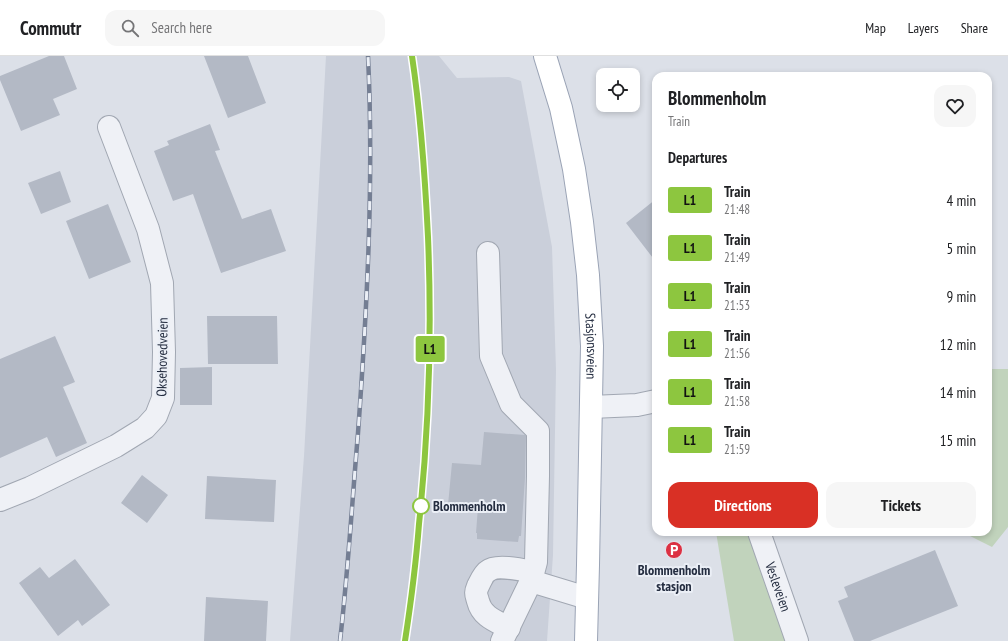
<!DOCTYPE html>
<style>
:root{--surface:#fff;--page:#f6f6f6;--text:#202124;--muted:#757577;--line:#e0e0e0;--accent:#d93025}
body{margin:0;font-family:"PT Sans Narrow",sans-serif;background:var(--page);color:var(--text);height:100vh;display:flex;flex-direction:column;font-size:15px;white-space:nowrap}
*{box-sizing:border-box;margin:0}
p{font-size:13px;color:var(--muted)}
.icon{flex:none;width:22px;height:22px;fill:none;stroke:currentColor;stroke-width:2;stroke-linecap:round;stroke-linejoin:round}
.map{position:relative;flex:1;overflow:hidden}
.details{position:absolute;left:652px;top:16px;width:340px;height:464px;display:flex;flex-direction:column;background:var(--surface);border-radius:12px;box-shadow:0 2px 6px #0003}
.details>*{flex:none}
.badge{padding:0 8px;border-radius:3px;font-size:14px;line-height:26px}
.tools{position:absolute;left:596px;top:12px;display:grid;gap:8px}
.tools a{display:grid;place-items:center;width:44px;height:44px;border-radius:8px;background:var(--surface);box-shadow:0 2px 6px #0003;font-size:20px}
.map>.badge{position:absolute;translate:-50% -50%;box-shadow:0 0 0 2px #fff}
h2{padding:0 16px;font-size:15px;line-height:36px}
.round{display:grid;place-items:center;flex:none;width:42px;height:42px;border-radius:12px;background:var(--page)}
.summary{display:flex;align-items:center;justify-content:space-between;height:68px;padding:0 16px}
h1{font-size:19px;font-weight:700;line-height:30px}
.action{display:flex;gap:8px;margin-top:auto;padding:8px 16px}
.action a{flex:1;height:46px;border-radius:12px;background:var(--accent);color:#fff;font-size:16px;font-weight:700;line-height:46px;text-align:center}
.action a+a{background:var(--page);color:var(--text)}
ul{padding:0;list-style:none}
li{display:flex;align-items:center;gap:12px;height:48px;padding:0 16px}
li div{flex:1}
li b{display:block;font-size:15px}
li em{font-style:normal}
li .badge{min-width:44px;font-weight:700;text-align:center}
header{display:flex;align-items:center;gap:24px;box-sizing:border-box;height:56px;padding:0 20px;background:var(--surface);border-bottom:1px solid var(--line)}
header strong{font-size:19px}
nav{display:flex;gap:22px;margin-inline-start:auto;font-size:14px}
.search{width:280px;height:36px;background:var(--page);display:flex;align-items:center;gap:10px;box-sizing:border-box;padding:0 14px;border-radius:12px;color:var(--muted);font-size:15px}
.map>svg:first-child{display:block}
</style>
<header>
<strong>Commutr</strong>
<div class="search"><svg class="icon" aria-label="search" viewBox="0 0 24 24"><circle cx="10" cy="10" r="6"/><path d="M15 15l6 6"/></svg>Search here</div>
<nav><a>Map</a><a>Layers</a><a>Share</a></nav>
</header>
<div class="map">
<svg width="1008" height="585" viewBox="0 0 1008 585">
<rect width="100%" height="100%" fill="#dce0e8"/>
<!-- built -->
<path fill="#cacfda" d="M326,0H439L457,22L509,21L521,25L552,191L556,314L553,499L547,585H290L304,400Z"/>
<!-- green -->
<path fill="#c1d3bc" d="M988,313H1008V471L992,491L962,476H988Z
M716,476H757L792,585H734Z"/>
<!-- building -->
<path fill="#b3b9c5" d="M49,0H64L77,33L53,43L60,59L21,75L0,24V20Z
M204,0H248L266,47L228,62Z
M210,68L220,94L215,95L242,163L271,153L286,195L221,217L193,138L173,145L154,95L169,89L167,85Z
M60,115L71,146L41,158L28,127Z
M656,143V206L626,167Z
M108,148L131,206L89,223L66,165Z
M207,260H277L278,308H208Z
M55,280L75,326L63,331L87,387L56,401L47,381L0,402V303Z
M212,311V349H180V312Z
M484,376L525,379L526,380L525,422L521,480H519L518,486L477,483V477H476L478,451L448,449L452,407L481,409Z
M142,419L168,439L147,467L121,447Z
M207,420L276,424L274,466L205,463Z
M935,494L958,550L870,585H854L838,545L848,541L844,531Z
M75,503L110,549L82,570L78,564L58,580L19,527L40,511L49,522Z
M206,541L268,545L266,585H204Z"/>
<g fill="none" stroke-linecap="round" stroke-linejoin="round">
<!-- minor casing -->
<g stroke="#a1a7b2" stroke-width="24">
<g id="minor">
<path d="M488,197L491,300L511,348L538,375V420L536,506L531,525L502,585"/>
<path d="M591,351L637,349L656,345"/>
<path d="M0,444L30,432L116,390L145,372L156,360L163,342L164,296L162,227L148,173L109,71"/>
<path id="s1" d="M759,476L797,585"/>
<path d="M531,525L587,542"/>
<path d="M509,572C496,565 482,561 478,545C476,538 475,537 478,530C480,526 484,517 488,515C496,508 523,514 533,516"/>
</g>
</g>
<!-- major casing -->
<g stroke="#9aa3b5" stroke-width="24">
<g id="major">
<path id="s2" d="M545,0L561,52L574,113L582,166L588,219L592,290L588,509L586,585"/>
</g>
</g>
<!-- minor -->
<use href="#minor" stroke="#eff1f6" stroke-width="22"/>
<!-- major -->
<use href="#major" stroke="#fff" stroke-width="22"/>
<!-- rail casing -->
<g stroke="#747e93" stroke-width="4.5">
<path id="rail" d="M340,585C348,516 352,447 358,377C367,252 374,126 368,0
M405,585C427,452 433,313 428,178C425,118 421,59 412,0"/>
</g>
<!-- rail -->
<use href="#rail" stroke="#ebeff6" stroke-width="3" stroke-dasharray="9" stroke-linecap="butt"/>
</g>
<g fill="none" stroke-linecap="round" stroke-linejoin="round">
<!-- line casing -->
<g stroke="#fff" stroke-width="9">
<path id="line" d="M405,585C411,546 416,507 419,468C429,372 432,277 428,181C425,120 421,60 412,0"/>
</g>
<!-- line -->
<use href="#line" stroke="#8dc63f" stroke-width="6"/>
</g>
<!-- icons -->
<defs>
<g id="parking-disc" transform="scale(0.9)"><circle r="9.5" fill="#dc3143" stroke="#ebeff6"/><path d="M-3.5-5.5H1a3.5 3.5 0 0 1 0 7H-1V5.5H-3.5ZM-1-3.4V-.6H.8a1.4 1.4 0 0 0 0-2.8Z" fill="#fff"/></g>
</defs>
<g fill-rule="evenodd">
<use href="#parking-disc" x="674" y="494"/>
</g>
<!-- markers -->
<circle fill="#fff" stroke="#8dc63f" stroke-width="2" cx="421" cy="450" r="8"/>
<g text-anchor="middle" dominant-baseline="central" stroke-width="4" stroke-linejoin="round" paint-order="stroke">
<!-- street labels -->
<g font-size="14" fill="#242d40" stroke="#ebeff6">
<text stroke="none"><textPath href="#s2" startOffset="295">Stasjonsveien</textPath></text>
<text transform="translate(162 301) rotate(-89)">Oksehovedveien</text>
<text stroke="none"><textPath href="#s1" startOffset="58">Vesleveien</textPath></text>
</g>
<!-- stop labels -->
<g font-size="14" font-weight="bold" fill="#242d40" stroke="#ebeff6" text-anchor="start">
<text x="433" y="450">Blommenholm</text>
</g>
<!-- poi labels -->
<g font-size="14" font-weight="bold" fill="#242d40" stroke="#ebeff6">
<text x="674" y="514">Blommenholm<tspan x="674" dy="16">stasjon</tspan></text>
</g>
</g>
</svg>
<div class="tools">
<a><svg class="icon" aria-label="locate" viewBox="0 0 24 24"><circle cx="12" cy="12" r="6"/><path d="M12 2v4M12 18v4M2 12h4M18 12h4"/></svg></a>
</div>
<b class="badge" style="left:430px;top:293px;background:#8dc63f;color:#111">L1</b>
<section class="details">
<div class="summary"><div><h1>Blommenholm</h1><p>Train</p></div><a class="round"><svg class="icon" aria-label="heart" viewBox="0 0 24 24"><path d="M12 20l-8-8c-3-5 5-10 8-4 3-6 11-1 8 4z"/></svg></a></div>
<h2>Departures</h2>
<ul>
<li><span class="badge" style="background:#8dc63f;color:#111">L1</span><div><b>Train</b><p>21:48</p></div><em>4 min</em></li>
<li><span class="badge" style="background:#8dc63f;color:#111">L1</span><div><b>Train</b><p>21:49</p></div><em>5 min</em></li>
<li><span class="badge" style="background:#8dc63f;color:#111">L1</span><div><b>Train</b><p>21:53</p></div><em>9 min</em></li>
<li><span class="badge" style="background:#8dc63f;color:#111">L1</span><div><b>Train</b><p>21:56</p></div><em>12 min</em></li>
<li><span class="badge" style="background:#8dc63f;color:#111">L1</span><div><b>Train</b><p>21:58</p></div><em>14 min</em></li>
<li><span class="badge" style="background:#8dc63f;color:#111">L1</span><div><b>Train</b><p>21:59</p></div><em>15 min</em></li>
</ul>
<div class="action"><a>Directions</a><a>Tickets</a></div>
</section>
</div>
